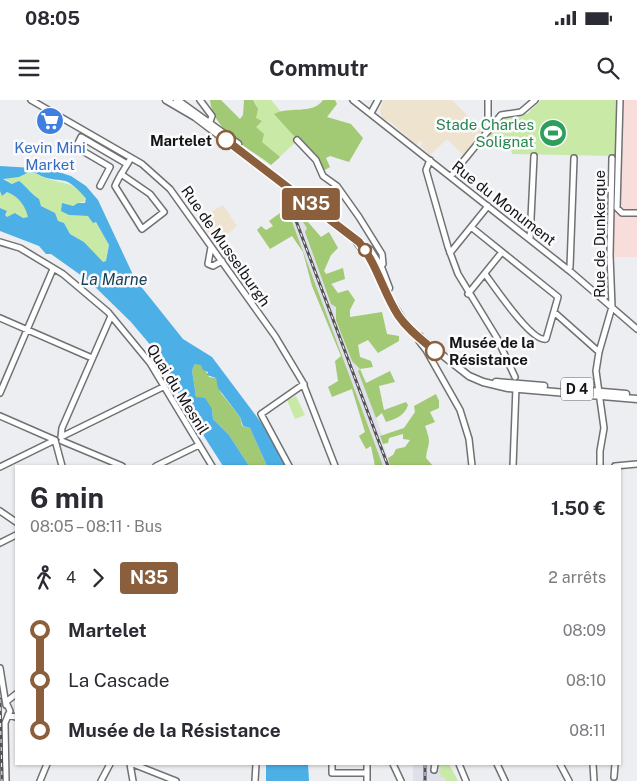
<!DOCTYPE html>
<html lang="fr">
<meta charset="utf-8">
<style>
:root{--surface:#fff;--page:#f7f7f7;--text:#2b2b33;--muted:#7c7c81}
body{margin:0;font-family:"Public Sans",sans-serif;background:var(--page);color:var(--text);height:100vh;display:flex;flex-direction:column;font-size:19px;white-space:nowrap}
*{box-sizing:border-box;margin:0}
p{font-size:16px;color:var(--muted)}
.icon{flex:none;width:28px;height:28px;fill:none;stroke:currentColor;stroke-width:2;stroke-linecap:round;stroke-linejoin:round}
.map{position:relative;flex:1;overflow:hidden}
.details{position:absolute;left:15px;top:365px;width:606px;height:300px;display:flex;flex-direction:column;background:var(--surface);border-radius:0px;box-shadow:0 1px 4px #0004}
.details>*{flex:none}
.badge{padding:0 10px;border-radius:4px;font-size:18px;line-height:32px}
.map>.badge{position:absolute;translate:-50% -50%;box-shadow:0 0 0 2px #fff}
.legs{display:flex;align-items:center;gap:8px;height:55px;padding:0 15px;font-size:16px}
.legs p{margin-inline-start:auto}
.overview{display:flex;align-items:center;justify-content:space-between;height:85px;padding:0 15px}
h1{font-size:28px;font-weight:700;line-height:38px}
ul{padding:0 15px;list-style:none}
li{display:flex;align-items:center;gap:18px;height:50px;font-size:19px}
li i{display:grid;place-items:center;width:8px;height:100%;margin:0 6px;background:currentColor}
li i::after{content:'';width:12px;height:12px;margin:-6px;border:4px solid;border-radius:50%;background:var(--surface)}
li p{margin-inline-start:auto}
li:first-child i{background:linear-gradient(#0000 50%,currentColor 0)}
li:last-child i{background:linear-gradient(currentColor 50%,#0000 0)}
.status{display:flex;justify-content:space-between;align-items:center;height:35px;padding:0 25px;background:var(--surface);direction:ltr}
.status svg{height:14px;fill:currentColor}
header{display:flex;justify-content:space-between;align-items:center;height:65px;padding:0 15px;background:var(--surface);font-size:22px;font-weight:700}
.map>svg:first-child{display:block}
</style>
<div class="status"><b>08:05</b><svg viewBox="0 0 49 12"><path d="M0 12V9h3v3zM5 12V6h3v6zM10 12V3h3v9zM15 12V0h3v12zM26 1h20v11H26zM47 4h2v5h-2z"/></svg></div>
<header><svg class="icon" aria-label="menu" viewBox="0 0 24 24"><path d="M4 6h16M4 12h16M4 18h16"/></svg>Commutr<svg class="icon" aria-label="search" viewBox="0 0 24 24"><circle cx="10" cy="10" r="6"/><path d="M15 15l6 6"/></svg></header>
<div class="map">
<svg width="637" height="681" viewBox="0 0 637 681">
<rect width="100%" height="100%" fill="#edeef1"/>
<!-- built -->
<path fill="#dfe0ea" d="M300,113L321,137L317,157L331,183L334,185L348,228L359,248L360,269L382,335L380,337L388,358L393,366H375L371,346L366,349L359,336L365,332L344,263L312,186L303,152L285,119Z
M0,595L4,663L3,681H0Z
M413,664H449L458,681H413Z"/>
<!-- industrial -->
<path fill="#f8ddda" d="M618,0H637V157H612Z"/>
<!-- education -->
<path fill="#eee3ce" d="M383,0H452L484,32L464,56L447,39L430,55L420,46L423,44L420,40L416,45L391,22L382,18L380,10Z
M223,105L237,126L216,144L199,121L205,116L208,117V114Z"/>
<!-- green -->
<path fill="#c9eaa7" d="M253,0H271L293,26L299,39L271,65L227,31L257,6Z
M541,0H618L615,56L512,54L511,49L477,48L502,18H518L519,15L525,12L527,14Z
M29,72C36,72 37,75 43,77C59,84 80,81 86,101L78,103L69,115L88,116L96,122L109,145L106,161L103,163L84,142L70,134L64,123L58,121L54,113L41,106L39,100L3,78L19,77Z
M0,91L2,96L7,92C19,97 25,105 29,117L23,118L16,113L7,117L4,115L7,112L0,108Z
M296,296L305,315L295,319L287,300Z
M436,664H449L458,681H446L445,677H441L439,672L442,667H436Z"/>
<!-- forest -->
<path fill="#a2c974" d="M210,0H221L240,19L243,15L244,0H253L258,9L256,18L262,21L256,27L264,34L262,42L280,57L271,65C249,48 213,31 210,0Z
M323,0H335L337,4L327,17L351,24L363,38L349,62L330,56L326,58L330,67L325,70L274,14C288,6 313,15 323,0Z
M280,113L285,119L300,113L321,137L329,132L338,148L331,155L324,171L326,174L343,168L345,179L331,184L338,193L348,190L355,200L350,210V217L382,212L387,234L399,236V241L378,253L368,240L358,245L360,257L371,261L373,267L360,269L366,283L390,271L395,282L379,286L384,310L406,302L408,305C405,315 396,319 386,322L382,313L376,318L358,271L360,269L352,261L336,220V207L331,204L305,132L307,128L299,116L291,119L383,366H375L371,346L366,349L359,336L365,332L352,289L332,297L328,287L338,281L335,261L341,256L312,186L303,152L292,136L270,149L257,130L261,126L266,130L273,126L269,121Z
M195,264H202L209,277L216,278L221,293L240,317L242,326L250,328L267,366H249L229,335L213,319L212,309L196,297L192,270Z
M436,294L439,301V308L430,312L435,322L425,326C432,345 428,341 426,358L433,366H390L388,358L393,355L396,349L405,347L410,340L403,339V334L389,338L388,343L383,344L380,336L404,328L415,312L414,306Z"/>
<!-- water -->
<path fill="#4cafe5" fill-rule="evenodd" d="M0,66L49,69L71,76L86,86L98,100L135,179L183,239L212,257L266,329L285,366H267L250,328L243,326L240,317L218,288L216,278L207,275L208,272L203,270L201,265L195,264L192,270L196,297L205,298L212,309L213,319L229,335L249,366H223L184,305L163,260L131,222L89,181L51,154H46L39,146L0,131V108L7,111L5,115L7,117L15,113L23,118L28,117C25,105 19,97 7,92L2,96L0,91ZM29,72C36,72 38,75 44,77C51,80 58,79 65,81C72,83 82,93 86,99L85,103H78L73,106L62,103L61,111L69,115L88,116L93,123L96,122L109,145L106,161L103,162L84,142L70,134L64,123L58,121L55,113L41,106L39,99C31,94 27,87 19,81L12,84L3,79L19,77Z
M266,664H308L309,681H266Z"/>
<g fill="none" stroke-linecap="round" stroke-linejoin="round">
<!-- minor casing -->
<g stroke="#707173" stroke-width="8">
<path id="minor" d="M31,0L142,64L170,89L275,236L302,281L335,366
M200,0L212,16L208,27
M353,0L571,172L637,229
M620,0L617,108L622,113H637
M371,13L378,0
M488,31V0
M297,40L316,60L323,76L337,86L359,117L382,154L383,164L379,168
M430,60L426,70L448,147L458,174L497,238L515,277
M121,74L150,94L164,112L142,129L115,86C119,76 126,67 131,58
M451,76L501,15L521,12L535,0
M100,86L110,67L76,47L81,37L127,64
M471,127L558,197L546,239C532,243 494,186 485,174
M530,139L534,56
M0,142L20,148L63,174L108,212L150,263L212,366
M211,147L208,164L213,166L222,161
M450,153L488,106
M567,169L570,167L574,58
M468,194L502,152
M554,212L599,252
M0,218L92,258
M420,236L419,241L426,250L460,310L469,339L472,366
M0,293L53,169
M0,316L55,340
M61,337L62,328L111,216
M61,337L163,287
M55,340L62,366
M62,341L122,366
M156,366L199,345
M289,366L261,314L304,284
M513,366L516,287
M600,366V351L604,328L596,271L599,252L612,207L610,155L612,58
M615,366L637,364
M0,367L55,340
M0,411L16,422
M0,443L16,435
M0,568L6,605
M6,602L16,594
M8,615L16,617
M130,664L133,681
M133,664L176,681
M332,664V673H367
M367,664V681
M393,664L401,681
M459,664L466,681
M497,664L505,681
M560,664L569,681
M593,664L594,681
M434,670L435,664
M614,677L615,664
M6,681L5,623L10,611L6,602
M40,681L47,664
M101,681L110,664
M255,681L256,664"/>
</g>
<!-- major casing -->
<g stroke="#707173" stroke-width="9">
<path id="major" d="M166,0L195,17L352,136L373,162L391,202L408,228L469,276L483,282L508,288L637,299
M177,0L238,44
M370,150L381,167L389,188
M496,282L544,286
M579,290L626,294"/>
</g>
<!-- minor -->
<use href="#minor" stroke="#fff" stroke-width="5"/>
<!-- major -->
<use href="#major" stroke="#fff" stroke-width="6"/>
<!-- rail casing -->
<g stroke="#535355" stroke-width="3">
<path id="rail" d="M295,118L388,366
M0,599L2,681
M425,664V681"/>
</g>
<!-- rail -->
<use href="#rail" stroke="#fbfbfe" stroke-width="1" stroke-dasharray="4" stroke-linecap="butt"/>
</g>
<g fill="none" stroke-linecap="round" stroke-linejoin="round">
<!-- line-1 casing -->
<g stroke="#fff" stroke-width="11">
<path id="line-1" d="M226,40L359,142C377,164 383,192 398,215C408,230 422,240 435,251"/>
</g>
<!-- line-1 -->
<use href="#line-1" stroke="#8b5e3c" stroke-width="8"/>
</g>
<!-- icons -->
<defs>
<g id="supermarket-disc" transform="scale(1.4375)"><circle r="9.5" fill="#3f7fe0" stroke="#fbfbfe"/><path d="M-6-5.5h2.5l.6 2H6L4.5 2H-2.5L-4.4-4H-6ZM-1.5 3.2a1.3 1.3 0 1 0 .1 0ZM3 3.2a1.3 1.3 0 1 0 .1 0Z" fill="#fff"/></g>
<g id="stadium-disc" transform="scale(1.4375)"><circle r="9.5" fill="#2e9e5b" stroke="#fbfbfe"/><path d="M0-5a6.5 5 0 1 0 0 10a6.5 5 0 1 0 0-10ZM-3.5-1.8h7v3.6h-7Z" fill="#fff"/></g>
</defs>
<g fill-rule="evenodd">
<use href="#supermarket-disc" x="50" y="21"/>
<use href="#stadium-disc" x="553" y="33"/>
</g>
<!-- markers -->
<g fill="#fff" stroke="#8b5e3c" stroke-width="2.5">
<circle cx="226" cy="40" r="9"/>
<circle cx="365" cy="150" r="6"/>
<circle cx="435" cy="251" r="9"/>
</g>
<g text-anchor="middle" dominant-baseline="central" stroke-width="5" stroke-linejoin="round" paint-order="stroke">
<!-- shield labels -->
<rect fill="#fbfbfe" stroke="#59595b" stroke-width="1" x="561" y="277.5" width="32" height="23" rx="4"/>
<g font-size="14" font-weight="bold" fill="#141415">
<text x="577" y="289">D 4</text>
</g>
<!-- leisure labels -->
<g font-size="15" fill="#27864d" stroke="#fbfbfe" text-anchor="end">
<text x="534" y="24">Stade Charles<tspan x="534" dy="17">Solignat</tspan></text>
</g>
<!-- stop labels -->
<g font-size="15" font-weight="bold" fill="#141415" stroke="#fbfbfe" text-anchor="end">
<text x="212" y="40">Martelet</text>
<text x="449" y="242" text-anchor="start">Musée de la<tspan x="449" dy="17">Résistance</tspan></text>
</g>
<!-- shop labels -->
<g font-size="15" fill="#366cbe" stroke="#fbfbfe">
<text x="50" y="47">Kevin Mini<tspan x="50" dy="17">Market</tspan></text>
</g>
<!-- street labels -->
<g font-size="15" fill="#141415" stroke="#fbfbfe">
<text transform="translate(504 103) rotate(38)">Rue du Monument</text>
<text transform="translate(599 134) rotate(-90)">Rue de Dunkerque</text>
<text transform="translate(226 146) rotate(55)">Rue de Musselburgh</text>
<text transform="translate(178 289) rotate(58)">Quai du Mesnil</text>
</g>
<!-- water labels -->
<g font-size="16" font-style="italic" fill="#1a435a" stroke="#fbfbfe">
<text x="114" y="179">La Marne</text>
</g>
</g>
</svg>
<b class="badge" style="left:311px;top:104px;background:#8b5e3c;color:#fff">N35</b>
<section class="details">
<div class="overview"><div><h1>6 min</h1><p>08:05 – 08:11 · Bus</p></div><b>1.50 €</b></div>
<div class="legs"><svg class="icon" aria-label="walk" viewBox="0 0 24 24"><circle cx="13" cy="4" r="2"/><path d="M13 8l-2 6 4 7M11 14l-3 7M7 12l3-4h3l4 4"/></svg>4<svg class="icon" aria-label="forward" viewBox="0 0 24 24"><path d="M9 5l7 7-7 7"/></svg><b class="badge" style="background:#8b5e3c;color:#fff">N35</b><p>2 arrêts</p></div>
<ul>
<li><i style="color:#8b5e3c"></i><b>Martelet</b><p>08:09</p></li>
<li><i style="color:#8b5e3c"></i><span>La Cascade</span><p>08:10</p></li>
<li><i style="color:#8b5e3c"></i><b>Musée de la Résistance</b><p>08:11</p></li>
</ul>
</section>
</div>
